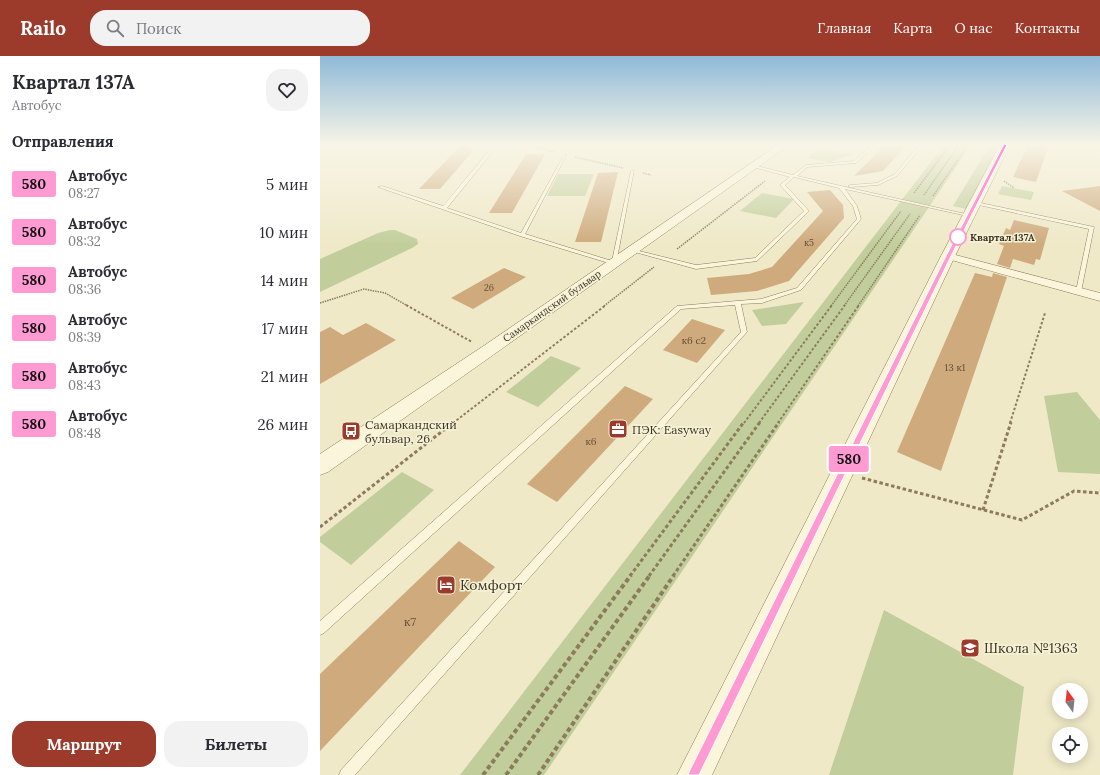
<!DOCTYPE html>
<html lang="ru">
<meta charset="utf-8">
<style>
:root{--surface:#fff;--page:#f2f2f3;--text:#2b2b33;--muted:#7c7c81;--accent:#9c3a2b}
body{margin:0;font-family:Lora,serif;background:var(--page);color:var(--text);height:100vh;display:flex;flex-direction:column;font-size:15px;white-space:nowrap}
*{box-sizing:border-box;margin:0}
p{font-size:13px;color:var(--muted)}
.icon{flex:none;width:22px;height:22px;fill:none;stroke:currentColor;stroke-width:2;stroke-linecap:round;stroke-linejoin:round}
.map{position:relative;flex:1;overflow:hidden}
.side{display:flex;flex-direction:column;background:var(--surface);width:320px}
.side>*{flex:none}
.badge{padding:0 8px;border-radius:3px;font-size:14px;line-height:26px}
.needle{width:26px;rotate:345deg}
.fabs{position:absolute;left:732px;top:627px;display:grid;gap:8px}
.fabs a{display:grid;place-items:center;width:36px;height:36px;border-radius:50%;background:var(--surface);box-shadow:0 2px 10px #0003;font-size:20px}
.map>.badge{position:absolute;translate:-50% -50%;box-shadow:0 0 0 2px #fff}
h2{padding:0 12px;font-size:15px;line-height:36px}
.round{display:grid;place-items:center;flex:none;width:42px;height:42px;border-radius:16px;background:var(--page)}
.summary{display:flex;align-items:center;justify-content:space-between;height:68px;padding:0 12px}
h1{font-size:19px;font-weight:800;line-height:30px}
.action{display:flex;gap:8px;margin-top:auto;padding:8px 12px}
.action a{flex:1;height:46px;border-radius:16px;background:var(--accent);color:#fff;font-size:16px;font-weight:800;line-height:46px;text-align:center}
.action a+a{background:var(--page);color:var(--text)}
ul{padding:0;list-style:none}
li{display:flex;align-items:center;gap:12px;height:48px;padding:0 12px}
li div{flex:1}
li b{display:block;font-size:15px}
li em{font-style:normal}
li .badge{min-width:44px;font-weight:700;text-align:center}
header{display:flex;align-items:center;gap:24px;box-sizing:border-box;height:56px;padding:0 20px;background:var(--accent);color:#fff}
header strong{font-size:19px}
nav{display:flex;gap:22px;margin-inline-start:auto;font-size:14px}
.search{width:280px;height:36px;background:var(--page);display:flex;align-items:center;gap:10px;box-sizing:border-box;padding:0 14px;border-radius:16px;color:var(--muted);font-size:15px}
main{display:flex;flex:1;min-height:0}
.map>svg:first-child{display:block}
</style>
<header>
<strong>Railo</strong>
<div class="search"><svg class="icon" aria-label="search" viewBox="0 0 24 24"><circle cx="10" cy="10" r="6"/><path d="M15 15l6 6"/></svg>Поиск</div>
<nav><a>Главная</a><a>Карта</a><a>О нас</a><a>Контакты</a></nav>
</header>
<main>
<section class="side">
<div class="summary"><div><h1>Квартал 137А</h1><p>Автобус</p></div><a class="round"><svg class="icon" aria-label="heart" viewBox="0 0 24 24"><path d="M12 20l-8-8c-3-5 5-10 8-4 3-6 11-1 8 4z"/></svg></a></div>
<h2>Отправления</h2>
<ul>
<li><span class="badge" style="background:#ff9ad2;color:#111">580</span><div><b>Автобус</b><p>08:27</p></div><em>5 мин</em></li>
<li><span class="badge" style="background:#ff9ad2;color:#111">580</span><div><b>Автобус</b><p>08:32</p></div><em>10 мин</em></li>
<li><span class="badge" style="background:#ff9ad2;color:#111">580</span><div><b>Автобус</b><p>08:36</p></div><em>14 мин</em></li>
<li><span class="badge" style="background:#ff9ad2;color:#111">580</span><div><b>Автобус</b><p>08:39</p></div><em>17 мин</em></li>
<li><span class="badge" style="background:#ff9ad2;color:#111">580</span><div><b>Автобус</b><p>08:43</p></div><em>21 мин</em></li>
<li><span class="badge" style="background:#ff9ad2;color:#111">580</span><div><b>Автобус</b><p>08:48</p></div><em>26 мин</em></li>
</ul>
<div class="action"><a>Маршрут</a><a>Билеты</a></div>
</section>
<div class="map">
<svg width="780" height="719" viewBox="0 0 780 719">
<rect width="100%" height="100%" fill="#efe9c8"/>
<!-- green -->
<path fill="#c1ce9b" d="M624,89H651L224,719H140Z
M670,89H679L651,154L633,150Z
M498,92L534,98L509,106L488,102Z
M238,118H274L265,140H227Z
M682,130L714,136L711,144L678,138Z
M442,137L474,143L456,162L420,155Z
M70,174H75L97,183L98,188L92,192L0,236V203L58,177Z
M484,246L466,268L442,270L432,254Z
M231,300L261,312L218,351L186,336Z
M757,336L780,364V418L738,416L724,340Z
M82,416L114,434L31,509L0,486V481Z
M564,554L704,631L693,719H509Z"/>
<!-- building -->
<path fill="#ceaa7d" d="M141,89H147L153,95L120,133H99Z
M565,89H587L563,115L534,120Z
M708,89H729L716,126L693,121Z
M206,98H225L192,157H169Z
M298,116L281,186H255L278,117Z
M780,130V155L742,135Z
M510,134L523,149L524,162L469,225L437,235L391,239L387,222L429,218L452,211L503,155L487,136Z
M694,164L729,172L720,204L716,203L714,209L693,203L690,212L677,208L684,190L679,188L686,172L690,174Z
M184,212L206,221L153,253L131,242Z
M655,217L672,221L673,217L687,221L621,415L577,396Z
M372,263L405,274L377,307L343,294Z
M46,267L76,284L0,328V276L10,271L23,279Z
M305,330L333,343L237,446L207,428Z
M139,485L175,511L0,695V618Z"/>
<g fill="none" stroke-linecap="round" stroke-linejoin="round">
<!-- service casing -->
<g stroke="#8c7c5c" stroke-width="1">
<path id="service" d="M174,89H178L127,152L201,177L244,99L247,98L205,178L292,205L311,115L314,114L296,208H292L200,180L58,131L62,130L123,150Z
M552,89H556L536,107L487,111L477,120L650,159L652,160V161L525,133L537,150L541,163L481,234L442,247L421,248L427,276L426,277L35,719H19L21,714L421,276L415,249L361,253L4,577L0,579V565L357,250L441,243L477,232L537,163L533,150L519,132L474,121L465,129L489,155L437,205L376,213L311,195V193L376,209L435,202L484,155L460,129L470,121L433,111V109L473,119L486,109L534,105Z
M599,89H603L577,120L558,129L530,131L528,130L530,129L557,127L575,118Z
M656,146L774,171L761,236L759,237L756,235L769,173L654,148V146Z"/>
</g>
<!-- minor casing -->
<g stroke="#8c7c5c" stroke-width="1">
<path id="minor" d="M628,197L780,237V245L624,202L623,200Z"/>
</g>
<!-- tertiary casing -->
<g stroke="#8c7c5c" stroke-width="1">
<path id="tertiary" d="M458,89H469L8,416L0,419V398L162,291Z
M680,89H690L635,200L392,719H357L621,200Z"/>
</g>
<!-- path-far3 -->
<path stroke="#8c7c5c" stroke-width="1.5" stroke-dasharray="1.5 1" stroke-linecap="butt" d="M206,89L235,96
M255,101L303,112
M323,117L331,119
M684,125L694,132
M594,137L630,89
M604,139L639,89
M613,140L648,89
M357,193L445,125
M0,247L44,233L65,237L88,250
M284,250L334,211
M511,250L581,155
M524,250L590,158
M538,250L600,159"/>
<!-- path-far2 -->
<path stroke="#8c7c5c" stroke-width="2" stroke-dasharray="2.5 2" stroke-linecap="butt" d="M86,249L152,286
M133,367L286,249
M424,367L512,249
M439,367L525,249
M458,367L539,249
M690,367L725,257"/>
<!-- path-far1 -->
<path stroke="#8c7c5c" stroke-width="3" stroke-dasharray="3.5 2.5" stroke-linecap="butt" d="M542,422L702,464L754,435L780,437
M663,454L691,366
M0,471L134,366
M310,520L424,366
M329,520L440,366
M353,520L459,366"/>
<!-- path -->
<path stroke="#8c7c5c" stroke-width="4" stroke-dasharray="4.5 3" stroke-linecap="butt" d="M163,719L311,519
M186,719L330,519
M218,719L354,519"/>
<!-- service -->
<use href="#service" fill="#faf5db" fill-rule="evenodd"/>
<!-- minor -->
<use href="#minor" fill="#faf5db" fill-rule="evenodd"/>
<!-- tertiary -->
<use href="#tertiary" fill="#faf5db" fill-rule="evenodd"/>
</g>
<!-- sky -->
<linearGradient id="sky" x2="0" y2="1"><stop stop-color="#8fbad8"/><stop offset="0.47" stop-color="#f8f5e6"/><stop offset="1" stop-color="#f8f5e6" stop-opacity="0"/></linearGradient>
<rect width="780" height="190" fill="url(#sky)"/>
<!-- line -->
<path fill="#ff9ad2" stroke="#fff" d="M684,88L687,89L631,200L379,719H368L370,714L626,200Z"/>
<!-- icons -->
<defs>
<g id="office-square" transform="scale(1)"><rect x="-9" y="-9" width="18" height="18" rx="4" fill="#9c3a2b" stroke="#f6f2d7"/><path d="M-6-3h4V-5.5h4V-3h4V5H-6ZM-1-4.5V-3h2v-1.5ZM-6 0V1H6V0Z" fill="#fff"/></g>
<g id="bus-square" transform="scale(1)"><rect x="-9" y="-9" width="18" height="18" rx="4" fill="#9c3a2b" stroke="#f6f2d7"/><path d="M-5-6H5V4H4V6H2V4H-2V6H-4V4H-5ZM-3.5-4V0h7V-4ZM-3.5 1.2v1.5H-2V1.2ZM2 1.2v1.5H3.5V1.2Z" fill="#fff"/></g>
<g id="hotel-square" transform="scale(1)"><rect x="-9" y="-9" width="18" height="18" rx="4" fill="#9c3a2b" stroke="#f6f2d7"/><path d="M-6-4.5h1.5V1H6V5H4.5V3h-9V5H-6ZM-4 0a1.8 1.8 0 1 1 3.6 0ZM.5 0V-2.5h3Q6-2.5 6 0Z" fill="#fff"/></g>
<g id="school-square" transform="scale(1)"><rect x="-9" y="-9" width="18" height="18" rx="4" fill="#9c3a2b" stroke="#f6f2d7"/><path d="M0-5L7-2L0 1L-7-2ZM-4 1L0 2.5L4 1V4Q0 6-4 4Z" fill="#fff"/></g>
</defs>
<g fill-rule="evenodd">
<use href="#office-square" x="298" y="373"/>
<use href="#bus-square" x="31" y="375"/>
<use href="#hotel-square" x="126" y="529"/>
<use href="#school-square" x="650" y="592"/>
</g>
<!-- markers -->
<circle fill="#fff" stroke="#ff9ad2" stroke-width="2" cx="638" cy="181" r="8"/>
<g text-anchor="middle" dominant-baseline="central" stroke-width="3" stroke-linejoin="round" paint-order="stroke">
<!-- far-number labels -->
<g font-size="9" fill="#604f37">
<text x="489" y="186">к5</text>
<text x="169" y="231">26</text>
</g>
<!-- far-stop labels -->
<g font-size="10" font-weight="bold" fill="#3c3120" stroke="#f6f2d7" text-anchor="start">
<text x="650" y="181">Квартал 137А</text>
</g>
<!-- far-street labels -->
<g font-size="10" fill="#3c3120" stroke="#f6f2d7">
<text transform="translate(232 250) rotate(-35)">Самаркандский бульвар</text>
</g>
<!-- number labels -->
<g font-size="10" fill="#604f37">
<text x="374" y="284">к6 с2</text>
<text x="635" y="311">13 к1</text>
<text x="271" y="385">к6</text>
</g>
<!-- poi labels -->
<g font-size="12" fill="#3c3120" stroke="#f6f2d7" text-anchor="start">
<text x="45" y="368">Самаркандский<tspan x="45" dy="14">бульвар, 26</tspan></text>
<text x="312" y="373">ПЭК: Easyway</text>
</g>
<!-- near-number labels -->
<g font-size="12" fill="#604f37">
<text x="90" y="565">к7</text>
</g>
<!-- near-poi labels -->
<g font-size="14" fill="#3c3120" stroke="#f6f2d7" text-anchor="start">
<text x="140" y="529">Комфорт</text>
<text x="664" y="592">Школа №1363</text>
</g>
</g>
</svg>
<div class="fabs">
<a><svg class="needle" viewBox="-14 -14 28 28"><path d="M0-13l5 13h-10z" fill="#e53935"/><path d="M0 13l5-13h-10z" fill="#7c7c81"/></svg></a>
<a><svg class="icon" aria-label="locate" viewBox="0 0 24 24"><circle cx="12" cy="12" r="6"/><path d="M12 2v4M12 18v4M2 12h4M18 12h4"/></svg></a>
</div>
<b class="badge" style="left:529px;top:403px;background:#ff9ad2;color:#111">580</b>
</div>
</main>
